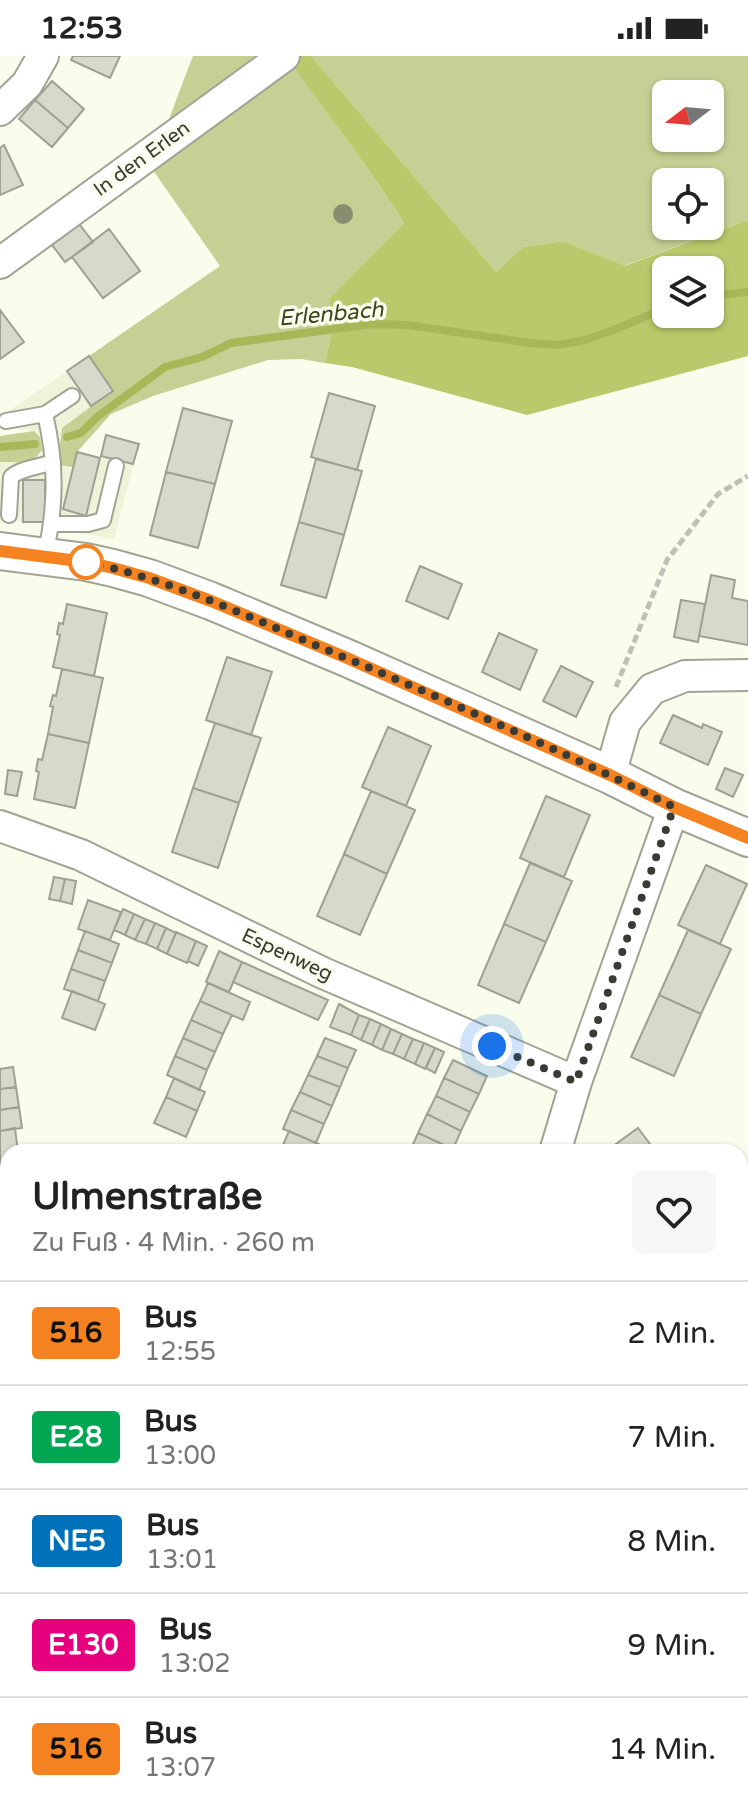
<!DOCTYPE html>
<html lang="de">
<meta charset="utf-8">
<style>
:root{--surface:#fff;--page:#f6f6f6;--text:#222;--muted:#767676;--line:#e0e0e0}
body{margin:0;font-family:"Varela Round",sans-serif;background:var(--page);color:var(--text);height:100vh;display:flex;flex-direction:column;font-size:30px;white-space:nowrap}
*{box-sizing:border-box;margin:0}
p{font-size:26px;color:var(--muted)}
.icon{flex:none;width:44px;height:44px;fill:none;stroke:currentColor;stroke-width:2;stroke-linecap:round;stroke-linejoin:round}
.map{position:relative;flex:1;overflow:hidden}
.sheet{position:absolute;left:0px;top:1088px;width:748px;height:672px;display:flex;flex-direction:column;background:var(--surface);border-radius:24px 24px 0 0;box-shadow:0 2px 6px #0004}
.sheet>*{flex:none}
.badge{padding:0 16px;border-radius:6px;font-size:28px;line-height:52px}
.needle{width:52px;rotate:254deg}
.tools{position:absolute;left:652px;top:24px;display:grid;gap:16px}
.tools a{display:grid;place-items:center;width:72px;height:72px;border-radius:12px;background:var(--surface);box-shadow:0 2px 6px #0004;font-size:40px}
.you{position:absolute;width:40px;height:40px;margin:-20px;border:6px solid #fff;border-radius:50%;background:#1a73e8;box-shadow:0 0 0 12px #1a73e833}
.map>.badge{position:absolute;translate:-50% -50%;box-shadow:0 0 0 4px #fff}
.round{display:grid;place-items:center;flex:none;width:84px;height:84px;border-radius:12px;background:var(--page)}
.headline{display:flex;align-items:center;justify-content:space-between;height:136px;padding:0 32px}
h1{font-size:38px;font-weight:700;line-height:60px}
ul{padding:0;list-style:none}
li{display:flex;align-items:center;gap:24px;height:104px;padding:0 32px;border-top:2px solid var(--line)}
li div{flex:1}
li b{display:block;font-size:30px}
li em{font-style:normal}
li .badge{min-width:88px;font-weight:700;text-align:center}
.status{display:flex;justify-content:space-between;align-items:center;height:56px;padding:0 40px;background:var(--surface);direction:ltr}
.status svg{height:22px;fill:currentColor}
.map>svg:first-child{display:block}
</style>
<div class="status"><b>12:53</b><svg viewBox="0 0 49 12"><path d="M0 12V9h3v3zM5 12V6h3v6zM10 12V3h3v9zM15 12V0h3v12zM26 1h20v11H26zM47 4h2v5h-2z"/></svg></div>
<div class="map">
<svg width="748" height="1760" viewBox="0 0 748 1760">
<rect width="100%" height="100%" fill="#f9fdec"/>
<!-- built -->
<path fill="#eef3da" d="M89,300L113,335L62,372L77,396L100,402L106,379L139,388L114,483L63,474L45,466L0,465V406H32L34,375L0,371V361Z"/>
<!-- green -->
<path fill="#c5d094" fill-rule="evenodd" d="M193,0H265L166,71L189,10Z
M311,0H748V164L624,210L563,185L523,191L496,216ZM666,38H710V82H666ZM666,126H710V170H666Z
M290,4C327,59 369,111 404,167L329,243L332,273L325,307L301,303L268,304L153,340L111,358L77,396L73,411L58,409L62,372L112,335L89,300L220,210L150,110Z
M34,375L40,381L42,394L32,406H0V380Z
M471,1752H572L603,1760H508Z"/>
<!-- forest -->
<path fill="#bac96b" fill-rule="evenodd" d="M297,0H311L496,216L523,191L563,185L625,210L748,164V300L527,359L352,311L325,307L332,273L329,243L404,167C369,111 327,59 290,5ZM666,214H710V258H666Z
M0,1469L8,1470V1601L0,1599Z"/>
<g fill="none" stroke-linecap="round" stroke-linejoin="round">
<!-- stream -->
<path stroke="#a8b758" stroke-width="8" d="M710,240L748,236
M67,381L81,377L97,361L165,311L202,301L231,287L372,268L407,269L530,287L557,289L585,284L613,274L666,252
M0,391L35,388"/>
</g>
<!-- building -->
<path fill="#d7daca" stroke="#9ea191" stroke-width="2" d="M73,0H120L110,22L71,4Z
M52,25L84,53L68,72L35,44Z
M35,44L68,72L52,91L19,63Z
M4,89L23,129L0,139V92Z
M77,165L93,186L65,206L49,185Z
M109,173L140,215L103,242L72,201Z
M0,254L24,286L0,303Z
M89,300L113,335L91,350L67,315Z
M329,337L375,350L357,414L311,401Z
M183,352L232,365L215,428L166,416Z
M106,379L139,388L133,408L101,400Z
M77,396L100,402L86,460L63,453Z
M316,403L362,415L344,479L299,466Z
M166,416L215,428L198,492L150,479Z
M23,424H45V466H23Z
M299,466L344,479L326,542L281,529Z
M420,510L462,528L448,563L406,545Z
M711,519L735,524L732,542L748,545V589L699,580Z
M681,544L705,548L698,586L674,581Z
M67,548L107,557L94,620L53,611L60,579L57,578L59,567L63,568Z
M499,577L537,594L520,634L482,616Z
M227,601L272,616L251,679L206,664Z
M561,610L593,626L576,661L543,645Z
M62,613L103,622L89,687L48,678L53,651L50,650L53,639L56,640Z
M673,659L702,672L703,668L722,676L708,709L660,687Z
M215,667L261,682L239,747L193,732Z
M388,671L431,690L406,750L362,731Z
M48,678L89,687L75,752L34,743L39,716L36,715L38,703L42,704Z
M725,712L743,719L733,741L716,733Z
M8,714L22,716L17,740L5,738Z
M193,732L239,747L218,812L172,796Z
M371,735L415,754L387,818L344,798Z
M546,740L590,759L564,821L520,802Z
M344,798L387,818L360,879L317,860Z
M530,807L572,825L546,886L504,868Z
M706,809L747,828L720,888L678,869Z
M54,821L65,823L60,845L49,843Z
M65,823L76,825L72,848L60,845Z
M88,844L121,856L110,884L78,873Z
M123,853L134,858L125,879L114,874Z
M134,858L145,863L135,884L125,879Z
M145,863L155,867L146,888L135,884Z
M155,867L166,872L157,893L146,888Z
M504,868L546,886L519,947L478,929Z
M166,872L176,877L167,898L157,893Z
M688,874L731,893L701,958L659,939Z
M85,875L119,888L112,907L78,894Z
M176,876L196,885L187,907L167,898Z
M196,885L207,890L198,910L188,905Z
M78,894L112,907L105,925L71,913Z
M219,895L242,906L229,936L206,926Z
M242,906L328,944L318,964L233,926Z
M71,913L105,925L98,945L64,933Z
M208,927L250,946L243,964L200,945Z
M72,935L105,948L95,974L62,962Z
M659,939L701,958L674,1020L631,1001Z
M200,945L232,959L223,978L191,964Z
M339,948L359,959L351,979L330,971Z
M359,959L370,963L361,984L351,979Z
M370,963L381,968L372,989L361,984Z
M191,964L223,978L215,996L183,982Z
M381,968L391,973L382,994L372,989Z
M391,973L402,978L393,998L382,994Z
M402,978L413,983L404,1003L393,998Z
M183,982L215,996L207,1014L175,1000Z
M325,982L356,994L348,1012L317,1000Z
M413,983L424,987L415,1008L404,1003Z
M424,987L435,992L425,1013L415,1008Z
M435,992L444,996L435,1017L426,1012Z
M175,1000L207,1014L199,1034L167,1019Z
M317,1000L348,1012L340,1031L308,1019Z
M453,1004L487,1020L479,1038L444,1022Z
M13,1011L16,1031L0,1033V1013Z
M308,1019L340,1031L332,1050L300,1036Z
M174,1022L205,1036L197,1055L166,1041Z
M444,1022L479,1038L470,1056L436,1040Z
M16,1031L19,1051L0,1054V1033Z
M300,1036L332,1050L324,1068L291,1054Z
M436,1040L470,1056L461,1075L427,1058Z
M166,1041L197,1055L186,1081L154,1067Z
M19,1051L22,1072L0,1075V1054Z
M291,1054L324,1068L316,1087L283,1073Z
M427,1058L461,1075L453,1093L418,1077Z
M15,1072L18,1096H8V1108L0,1110V1075Z
M638,1072L656,1096H605Z
M289,1075L323,1090L320,1096H280Z
M418,1077L453,1093L452,1096L410,1095Z
M743,1237L748,1244V1317L746,1319L740,1311V1239Z
M740,1525L748,1531V1600L744,1606L740,1603Z"/>
<g fill="none" stroke-linecap="round" stroke-linejoin="round">
<!-- service casing -->
<g stroke="#a1a494" stroke-width="18">
<path id="service" d="M6,365L45,358L72,340
M9,459L11,421C21,412 40,411 53,406
M52,468H88L103,464L116,410
M45,500C56,451 57,408 45,358"/>
</g>
<!-- minor casing -->
<g stroke="#a1a494" stroke-width="34">
<path id="minor" d="M0,54L27,28L43,0
M0,207L284,0
M610,719L625,666L652,633L685,620L748,619
M0,770L81,799L323,917L576,1026
M555,1096L576,1026L674,751
M0,1217L8,1224
M740,1419L748,1411
M406,1760L414,1752"/>
</g>
<!-- tertiary casing -->
<g stroke="#a1a494" stroke-width="40">
<path id="tertiary" d="M0,495L86,506L113,512L149,522L211,545L347,602L610,719L674,751L748,782"/>
</g>
<!-- motorway casing -->
<g stroke="#a1a494" stroke-width="48">
<path id="motorway" d="M0,1654H8
M0,1724H8
M317,1752L369,1760
M687,1752L714,1760"/>
</g>
<!-- path -->
<path stroke="#bec1b3" stroke-width="5" stroke-dasharray="8 4" stroke-linecap="butt" d="M616,631L667,504L718,438L748,420
M0,1494L8,1496
M740,1664L748,1665"/>
<!-- service -->
<use href="#service" stroke="#fff" stroke-width="14"/>
<!-- minor -->
<use href="#minor" stroke="#fff" stroke-width="30"/>
<!-- tertiary -->
<use href="#tertiary" stroke="#fff" stroke-width="36"/>
<!-- motorway -->
<use href="#motorway" stroke="#fff" stroke-width="44"/>
</g>
<!-- trees -->
<circle fill="#888d6f" cx="343" cy="158" r="10"/>
<g fill="none" stroke-linecap="round" stroke-linejoin="round">
<!-- line casing -->
<g stroke="#fff" stroke-width="18">
<path id="line" d="M0,495L86,506L113,512L149,522L211,545L347,602L610,719L674,751L748,782"/>
</g>
<!-- line -->
<use href="#line" stroke="#f58220" stroke-width="12"/>
<!-- walk -->
<path stroke="#3a3b35" stroke-width="8" stroke-dasharray="0 14.4" d="M86,506C168,523 243,558 320,591C439,641 558,693 674,751L576,1026L492,990"/>
</g>
<!-- markers -->
<circle fill="#fff" stroke="#f58220" stroke-width="4" cx="86" cy="506" r="16"/>
<g text-anchor="middle" dominant-baseline="central" stroke-width="7" stroke-linejoin="round" paint-order="stroke">
<!-- street labels -->
<g font-size="20" fill="#3a3b35" stroke="#f9fdec">
<text transform="translate(142 103) rotate(-36)">In den Erlen</text>
<text transform="translate(287 899) rotate(25)">Espenweg</text>
</g>
<!-- water labels -->
<g font-size="22" font-style="italic" fill="#3d431b" stroke="#f9fdec">
<text transform="translate(331 258) rotate(-5)">Erlenbach</text>
</g>
</g>
</svg>
<div class="tools">
<a><svg class="needle" viewBox="-14 -14 28 28"><path d="M0-13l5 13h-10z" fill="#e53935"/><path d="M0 13l5-13h-10z" fill="#767676"/></svg></a>
<a><svg class="icon" aria-label="locate" viewBox="0 0 24 24"><circle cx="12" cy="12" r="6"/><path d="M12 2v4M12 18v4M2 12h4M18 12h4"/></svg></a>
<a><svg class="icon" aria-label="layers" viewBox="0 0 24 24"><path d="M12 4l9 5-9 5-9-5zM3 14l9 5 9-5"/></svg></a>
</div>
<div class="you" style="left:492px;top:990px"></div>
<section class="sheet">
<div class="headline"><div><h1>Ulmenstraße</h1><p>Zu Fuß · 4 Min. · 260 m</p></div><a class="round"><svg class="icon" aria-label="heart" viewBox="0 0 24 24"><path d="M12 20l-8-8c-3-5 5-10 8-4 3-6 11-1 8 4z"/></svg></a></div>
<ul>
<li><span class="badge" style="background:#f58220;color:#111">516</span><div><b>Bus</b><p>12:55</p></div><em>2 Min.</em></li>
<li><span class="badge" style="background:#00a651;color:#fff">E28</span><div><b>Bus</b><p>13:00</p></div><em>7 Min.</em></li>
<li><span class="badge" style="background:#0072bc;color:#fff">NE5</span><div><b>Bus</b><p>13:01</p></div><em>8 Min.</em></li>
<li><span class="badge" style="background:#e6007e;color:#fff">E130</span><div><b>Bus</b><p>13:02</p></div><em>9 Min.</em></li>
<li><span class="badge" style="background:#f58220;color:#111">516</span><div><b>Bus</b><p>13:07</p></div><em>14 Min.</em></li>
</ul>
</section>
</div>
